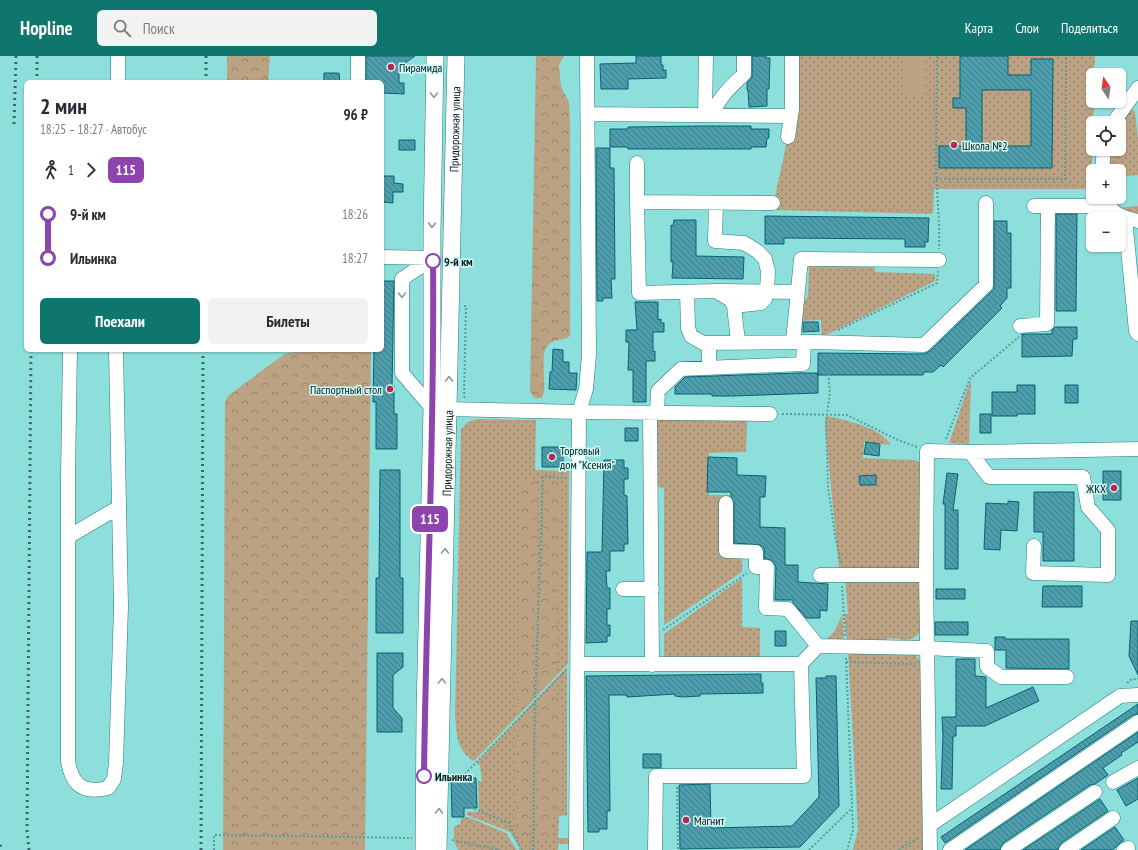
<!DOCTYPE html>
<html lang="ru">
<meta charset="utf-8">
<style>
:root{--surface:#fff;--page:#f2f2f3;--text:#2b2b33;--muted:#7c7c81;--accent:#0f766e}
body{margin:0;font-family:"PT Sans Narrow",sans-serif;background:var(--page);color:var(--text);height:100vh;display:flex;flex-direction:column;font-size:15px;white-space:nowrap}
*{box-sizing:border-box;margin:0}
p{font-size:13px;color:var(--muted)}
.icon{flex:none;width:22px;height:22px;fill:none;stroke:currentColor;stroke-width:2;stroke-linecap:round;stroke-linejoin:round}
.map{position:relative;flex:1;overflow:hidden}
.sheet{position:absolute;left:24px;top:24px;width:360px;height:272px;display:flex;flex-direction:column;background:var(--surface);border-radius:6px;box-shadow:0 1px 3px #0004}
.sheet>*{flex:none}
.badge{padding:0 8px;border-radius:6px;font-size:14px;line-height:26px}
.needle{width:26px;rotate:347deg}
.tools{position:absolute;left:1086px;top:12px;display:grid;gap:8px}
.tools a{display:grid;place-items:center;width:40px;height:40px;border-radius:6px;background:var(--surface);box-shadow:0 1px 3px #0004;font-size:20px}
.map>.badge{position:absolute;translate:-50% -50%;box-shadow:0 0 0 2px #fff}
.legs{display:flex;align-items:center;gap:6px;height:44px;padding:0 16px;font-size:13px}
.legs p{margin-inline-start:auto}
.head{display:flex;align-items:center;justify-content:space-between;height:68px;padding:0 16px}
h1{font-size:22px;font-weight:800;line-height:30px}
.action{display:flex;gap:8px;margin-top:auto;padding:8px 16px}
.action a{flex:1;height:46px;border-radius:6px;background:var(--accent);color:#fff;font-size:16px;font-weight:800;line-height:46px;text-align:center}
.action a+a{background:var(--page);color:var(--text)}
ul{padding:0 16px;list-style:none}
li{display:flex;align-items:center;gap:14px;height:44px;font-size:15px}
li i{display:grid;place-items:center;width:6px;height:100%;margin:0 5px;background:currentColor}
li i::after{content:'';width:10px;height:10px;margin:-5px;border:3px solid;border-radius:50%;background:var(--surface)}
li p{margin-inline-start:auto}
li:first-child i{background:linear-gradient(#0000 50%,currentColor 0)}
li:last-child i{background:linear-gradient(currentColor 50%,#0000 0)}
header{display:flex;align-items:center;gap:24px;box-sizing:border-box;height:56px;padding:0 20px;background:var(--accent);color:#fff}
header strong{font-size:19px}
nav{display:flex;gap:22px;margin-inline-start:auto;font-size:14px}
.search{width:280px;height:36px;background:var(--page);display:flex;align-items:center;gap:10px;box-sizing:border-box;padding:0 14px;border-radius:6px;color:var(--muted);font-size:15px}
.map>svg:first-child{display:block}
</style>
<header>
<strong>Hopline</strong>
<div class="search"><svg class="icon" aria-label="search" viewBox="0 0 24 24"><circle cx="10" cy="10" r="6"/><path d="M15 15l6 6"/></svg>Поиск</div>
<nav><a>Карта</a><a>Слои</a><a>Поделиться</a></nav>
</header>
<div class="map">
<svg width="1138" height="794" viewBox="0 0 1138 794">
<defs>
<pattern id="grass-dots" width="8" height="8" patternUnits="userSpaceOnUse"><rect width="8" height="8" fill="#bba283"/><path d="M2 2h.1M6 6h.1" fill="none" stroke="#96836a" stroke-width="1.8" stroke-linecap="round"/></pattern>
<pattern id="forest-crowns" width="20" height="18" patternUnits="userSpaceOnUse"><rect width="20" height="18" fill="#bba283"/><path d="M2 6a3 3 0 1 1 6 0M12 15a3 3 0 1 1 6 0" fill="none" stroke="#96836a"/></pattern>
<pattern id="building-back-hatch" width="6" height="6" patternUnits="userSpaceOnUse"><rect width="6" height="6" fill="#4d9dac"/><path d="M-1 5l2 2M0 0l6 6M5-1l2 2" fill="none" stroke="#3e7f8b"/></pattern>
</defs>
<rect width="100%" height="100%" fill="#8ddfdb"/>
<!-- grass -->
<path fill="url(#grass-dots)" d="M793,0H1095L1094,19H1093L1094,45L1091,133H934L933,158L772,154L792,62Z
M1129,50L1135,56L1138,83V119L1119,121V115H1106V93H1119V67Z
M1138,150V160L1116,152Z
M869,205H875V216L935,218V225L822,281L821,264L800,265V252L808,240L809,208L868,211Z
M971,322L969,388L949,387Z
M826,360C845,364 881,371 891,389L864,386L863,402L915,404L921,407L922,513L839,512L825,370Z
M477,363L536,364L535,414L569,415L568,608L474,705C456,694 457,679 455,660L461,373L468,366Z
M656,363H747L746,396L709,397V439H742V516L664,569V432L656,431Z
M742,522V571L760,572V604H664V578Z
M845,522H921L920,576C914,583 910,584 901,585V583L887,582V584L847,585L844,558H848Z
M842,559L844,585L827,583L834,576Z
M848,594L914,597L921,606L922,610L921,691L923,794H853L858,773Z
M567,611V759L559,760L558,782H570V788H558V794H521L510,776L467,759V756H479L478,725H482L480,709L476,707Z
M468,761L506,777L517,794H459C453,789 454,778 454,770L458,769L461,767V762Z"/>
<!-- forest -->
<path fill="url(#forest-crowns)" d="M227,0H270L268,26H227Z
M536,0H564L559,9L561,31L569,46L570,64V280C563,285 558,283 552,286C536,293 549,329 542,342H535L530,336Z
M309,294H371L365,794H223L225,347L228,340L272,307C278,304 282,298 289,297C296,296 302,297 309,294Z
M530,423L537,425L538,430L532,645L517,660L521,427L523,424Z
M551,423L559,424L562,428L556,620L538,638L545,426Z
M555,624L554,639H561L562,760L554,761L553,784L538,785L536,784L535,780L539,641Z
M532,648L529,780L526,783L520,784L516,778L517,664Z"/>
<!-- park -->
<path fill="#bba283" d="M902,0H925V40H902Z"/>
<!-- building -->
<path fill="url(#building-back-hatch)" stroke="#016573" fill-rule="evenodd" d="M366,0H415L399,11V27H404V38L383,37V26H366Z
M636,0H661V9H663V14H666V22L628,23V33H601L600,8L636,7Z
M752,0H766V2H770L769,33H767V50L749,51L748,34H747V27L752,21Z
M960,0H1008V19H1031V3H1053L1052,112H939V90H966V52H953V42H960ZM982,34H1031V90H982Z
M324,17H339L340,26H324Z
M700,70H751V73H769V82H767L766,91H751V93H628V91H610V73H628V71Z
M399,84H415V94H399Z
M596,92H610V112H614L615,223H611L612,242H603V245H597Z
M382,120H394V127L403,128V136H393V147L382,146Z
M1056,158H1077L1076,255H1056Z
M765,160L929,162L928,186H925V191H905V183L784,182V188H765Z
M674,164H696V200L744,201L743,223L672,222L673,206H671V169L673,170Z
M994,165H1007V177H1011V232H1007V242L1000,250L1002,252L943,311L941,309L933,316H924L923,319H818V297L924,298L930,295L994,233Z
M382,225H394L392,330H394V358H397V393H376V346H373L374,294H382Z
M635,246H658V264L661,263V267H664V276H653V296L655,295V305H646V346H633V314H628L629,286H626V274H637Z
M803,266H818L819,275L803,276Z
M1055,271H1077V283H1073L1072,300L1022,301V278H1052V274Z
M553,293L563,294V306H569V317H577L576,334L549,333L550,316H552Z
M799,317H818V337L733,340H712V338H675V331L685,321Z
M1017,329H1035V358H1017V360H992V336H1017Z
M1065,329H1078V347H1065Z
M980,358H991V377H980Z
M625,372H638V385H625Z
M866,386L880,388L879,400L864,398Z
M542,391H563V411H542Z
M708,401L737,402V419L766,420L765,441H760V471L785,472V509H798V526L828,528L827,555L820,554V562H806L793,547V544H775L776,511L774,507L771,504L764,502V492L760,489L734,487V447L731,441V436H707Z
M604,404H624V412H628V423H624V439L627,440L628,488H624V495H610V515H606L607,532H610V553H607V569H610V580H607V586L586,587L587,496H602Z
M380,414H400V522H403V577H376V522H379Z
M1103,415H1121V444H1103Z
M947,417L958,418L953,454H958V513H945V448H943Z
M876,419V429H860L859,420Z
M1034,436H1074V505H1043V476H1034Z
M1008,445L1019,446L1017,475L1001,474L1000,494L984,493L986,447L1008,448Z
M1043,530H1082V551H1042Z
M936,533H965V543H936Z
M1131,565H1138V619L1129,600Z
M935,566H968V579H935Z
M775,575H786V590H775Z
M995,581H1005V583H1069V613L1006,612V594H995Z
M377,597H403V611L393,619V652L402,662V676H377Z
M956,603H975V620L986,621V652L1033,631L1039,645L985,670H956V680H953L952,733H941L943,680L942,661H956Z
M761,618V627H763V637L700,638V640L682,641L675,640V638L627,641V639H609L610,755H607V773H599V776H588L586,620Z
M826,620H836L839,750L800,791L680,793L679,729L710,728L711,772L792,770L819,741L816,622H826Z
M1138,648V658L1133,659L945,787L941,781Z
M1138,676V686L1121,697L1122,699L1103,712L1108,719L1095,728L1090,729L1003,787L1000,794H965Z
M643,698H661V712H643Z
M451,722H476L477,752H464V761H452Z
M1138,722V743L1126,750L1117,734Z
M1100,743L1108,755L1061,787L1058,794H1023Z
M1115,771L1124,784L1120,787L1116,791L1112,794H1081Z"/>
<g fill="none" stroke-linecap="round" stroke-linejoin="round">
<!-- minor casing -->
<g stroke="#247c78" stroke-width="15">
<path id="minor" d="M118,26V0
M358,26V0
M588,58L791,60
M705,59L706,0
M713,59C718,41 731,31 744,18V0
M1113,67L1138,32
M788,81L792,53V0
M637,107V146L773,147
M1102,115L1104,93
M1106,141C1111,159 1122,161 1138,165
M637,146L639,237L716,235L731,244L734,250L761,247L765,243L767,235L768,215L765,203L757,195L744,187L715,185L716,147
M1034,150H1109
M1125,162L1136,275L1138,278
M382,201L433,202
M717,235L798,236
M687,236L688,272L691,280L703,287L812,286L924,289L986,229V147
M734,250L738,286
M1020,270L1047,268L1048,150
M793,286L801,203L939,204
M70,294L68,420V705C72,729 83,738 108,732L114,723L116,707L121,551L116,294
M709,312V287
M432,352L402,317V223L433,202
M448,353L579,356L770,358
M650,357L652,609
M657,357L658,335L681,313L803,308L804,286
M970,396L989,421H1083L1088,451L1108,474V519L1033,517L1034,490
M726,447V495L756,496V511H767L766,552L788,553L818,590
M68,481L119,451
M820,519H926
M623,533H652
M578,608H801L818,590L927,592L987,595V611L1001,621H1067
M1113,726L1138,712
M930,769L1120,640L1138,639
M576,794L579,356L586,333L589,299L587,0
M655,794L656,720H804L801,608
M930,794L926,519L927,395L970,396L1138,393
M950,794L1138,666
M1008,794L1095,736
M1066,794L1113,762
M1124,794L1128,792"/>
</g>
<!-- major casing -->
<g stroke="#247c78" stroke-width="18">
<g id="major">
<path d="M424,794L425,657L432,352V176L435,0"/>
<path id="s1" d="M438,794L456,0"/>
</g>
</g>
<!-- path -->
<path stroke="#5e9d9a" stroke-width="2" stroke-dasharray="2 2" stroke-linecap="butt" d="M937,0L936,113L939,167V193
M936,123H1065L1066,0
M464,250H466L464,340L465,342
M838,274L937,227L938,215
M826,298L830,337L826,365L828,431L835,479L841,508
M782,358L847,359L898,384L917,391
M946,383L970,322L1019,281
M842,530L845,580
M663,574L747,517
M846,602L853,774L847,794
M846,606L915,608
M1127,627L1132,623H1138
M453,718H465L565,615
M677,731L678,794
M467,750L509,767L521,794
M452,784L500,794
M214,794V779L412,782
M533,794L535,646L543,420L566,422
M809,794L851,753
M899,794L918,782"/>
<!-- minor -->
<use href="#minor" stroke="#fff" stroke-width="14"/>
<!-- major -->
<use href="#major" stroke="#fff" stroke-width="17"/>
<!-- rail -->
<path stroke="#386866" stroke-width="3" stroke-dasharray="2 4" stroke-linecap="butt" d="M37,26V0
M206,26V0
M14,68L16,0
M0,789L3,794
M29,794L27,774L31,294
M201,794L203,294"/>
</g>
<!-- one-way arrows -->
<defs><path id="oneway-chevron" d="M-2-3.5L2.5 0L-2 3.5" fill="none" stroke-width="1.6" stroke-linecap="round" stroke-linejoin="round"/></defs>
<g stroke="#8d9998">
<use href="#oneway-chevron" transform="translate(434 39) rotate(91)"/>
<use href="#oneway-chevron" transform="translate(432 169) rotate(91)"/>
<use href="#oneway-chevron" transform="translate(402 239) rotate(90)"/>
<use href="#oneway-chevron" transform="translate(449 323) rotate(-89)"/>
<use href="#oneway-chevron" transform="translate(445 495) rotate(-89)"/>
<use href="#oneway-chevron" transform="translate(442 625) rotate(-89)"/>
<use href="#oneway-chevron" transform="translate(439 755) rotate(-89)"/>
</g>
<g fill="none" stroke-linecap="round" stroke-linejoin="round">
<!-- line-1 casing -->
<g stroke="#fff" stroke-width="9">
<path id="line-1" d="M424,720C426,548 435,377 433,205"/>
</g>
<!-- line-1 -->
<use href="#line-1" stroke="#8e44ad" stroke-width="6"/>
</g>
<!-- markers -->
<g fill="#b8284e" stroke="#d1f8f5" stroke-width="1.5">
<circle cx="391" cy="11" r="4"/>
<circle cx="954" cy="89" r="4"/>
<circle cx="390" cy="333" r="4"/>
<circle cx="552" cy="401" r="4"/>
<circle cx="1114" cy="432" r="4"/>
<circle cx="686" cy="764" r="4"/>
</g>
<g fill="#fff" stroke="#8e44ad" stroke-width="2">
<circle cx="433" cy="205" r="7"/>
<circle cx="424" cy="720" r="7"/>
</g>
<g text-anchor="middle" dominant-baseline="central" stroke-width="3" stroke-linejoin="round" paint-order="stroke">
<!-- poi labels -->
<g font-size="12" fill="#021c1b" stroke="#d1f8f5" text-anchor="start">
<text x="399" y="11">Пирамида</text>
<text x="962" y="89">Школа №2</text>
<text x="382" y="333" text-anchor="end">Паспортный стол</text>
<text x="560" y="394">Торговый<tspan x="560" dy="14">дом "Ксения"</tspan></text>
<text x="1106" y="432" text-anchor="end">ЖКХ</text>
<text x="694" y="764">Магнит</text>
</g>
<!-- street labels -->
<g font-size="12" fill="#021c1b" stroke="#d1f8f5">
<text stroke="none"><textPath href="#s1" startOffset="721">Придорожная улица</textPath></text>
<text stroke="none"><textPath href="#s1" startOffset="397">Придорожная улица</textPath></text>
</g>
<!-- stop labels -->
<g font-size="12" font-weight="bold" fill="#021c1b" stroke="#d1f8f5" text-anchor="start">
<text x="444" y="205">9-й км</text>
<text x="435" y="720">Ильинка</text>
</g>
</g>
</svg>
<div class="tools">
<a><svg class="needle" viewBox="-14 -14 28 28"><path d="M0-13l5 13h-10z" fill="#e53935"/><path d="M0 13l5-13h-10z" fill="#7c7c81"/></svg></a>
<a><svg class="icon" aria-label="locate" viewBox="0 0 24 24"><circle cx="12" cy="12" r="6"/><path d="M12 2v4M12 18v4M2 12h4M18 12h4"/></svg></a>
<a>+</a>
<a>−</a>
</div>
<b class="badge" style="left:430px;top:463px;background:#8e44ad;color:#fff">115</b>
<section class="sheet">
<div class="head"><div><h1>2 мин</h1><p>18:25 – 18:27 · Автобус</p></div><b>96 ₽</b></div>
<div class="legs"><svg class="icon" aria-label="walk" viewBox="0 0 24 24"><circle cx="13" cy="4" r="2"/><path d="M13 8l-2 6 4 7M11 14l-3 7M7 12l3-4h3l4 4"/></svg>1<svg class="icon" aria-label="forward" viewBox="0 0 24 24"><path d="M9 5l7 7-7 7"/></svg><b class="badge" style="background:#8e44ad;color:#fff">115</b></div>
<ul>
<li><i style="color:#8e44ad"></i><b>9-й км</b><p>18:26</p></li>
<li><i style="color:#8e44ad"></i><b>Ильинка</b><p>18:27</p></li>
</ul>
<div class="action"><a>Поехали</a><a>Билеты</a></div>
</section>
</div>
